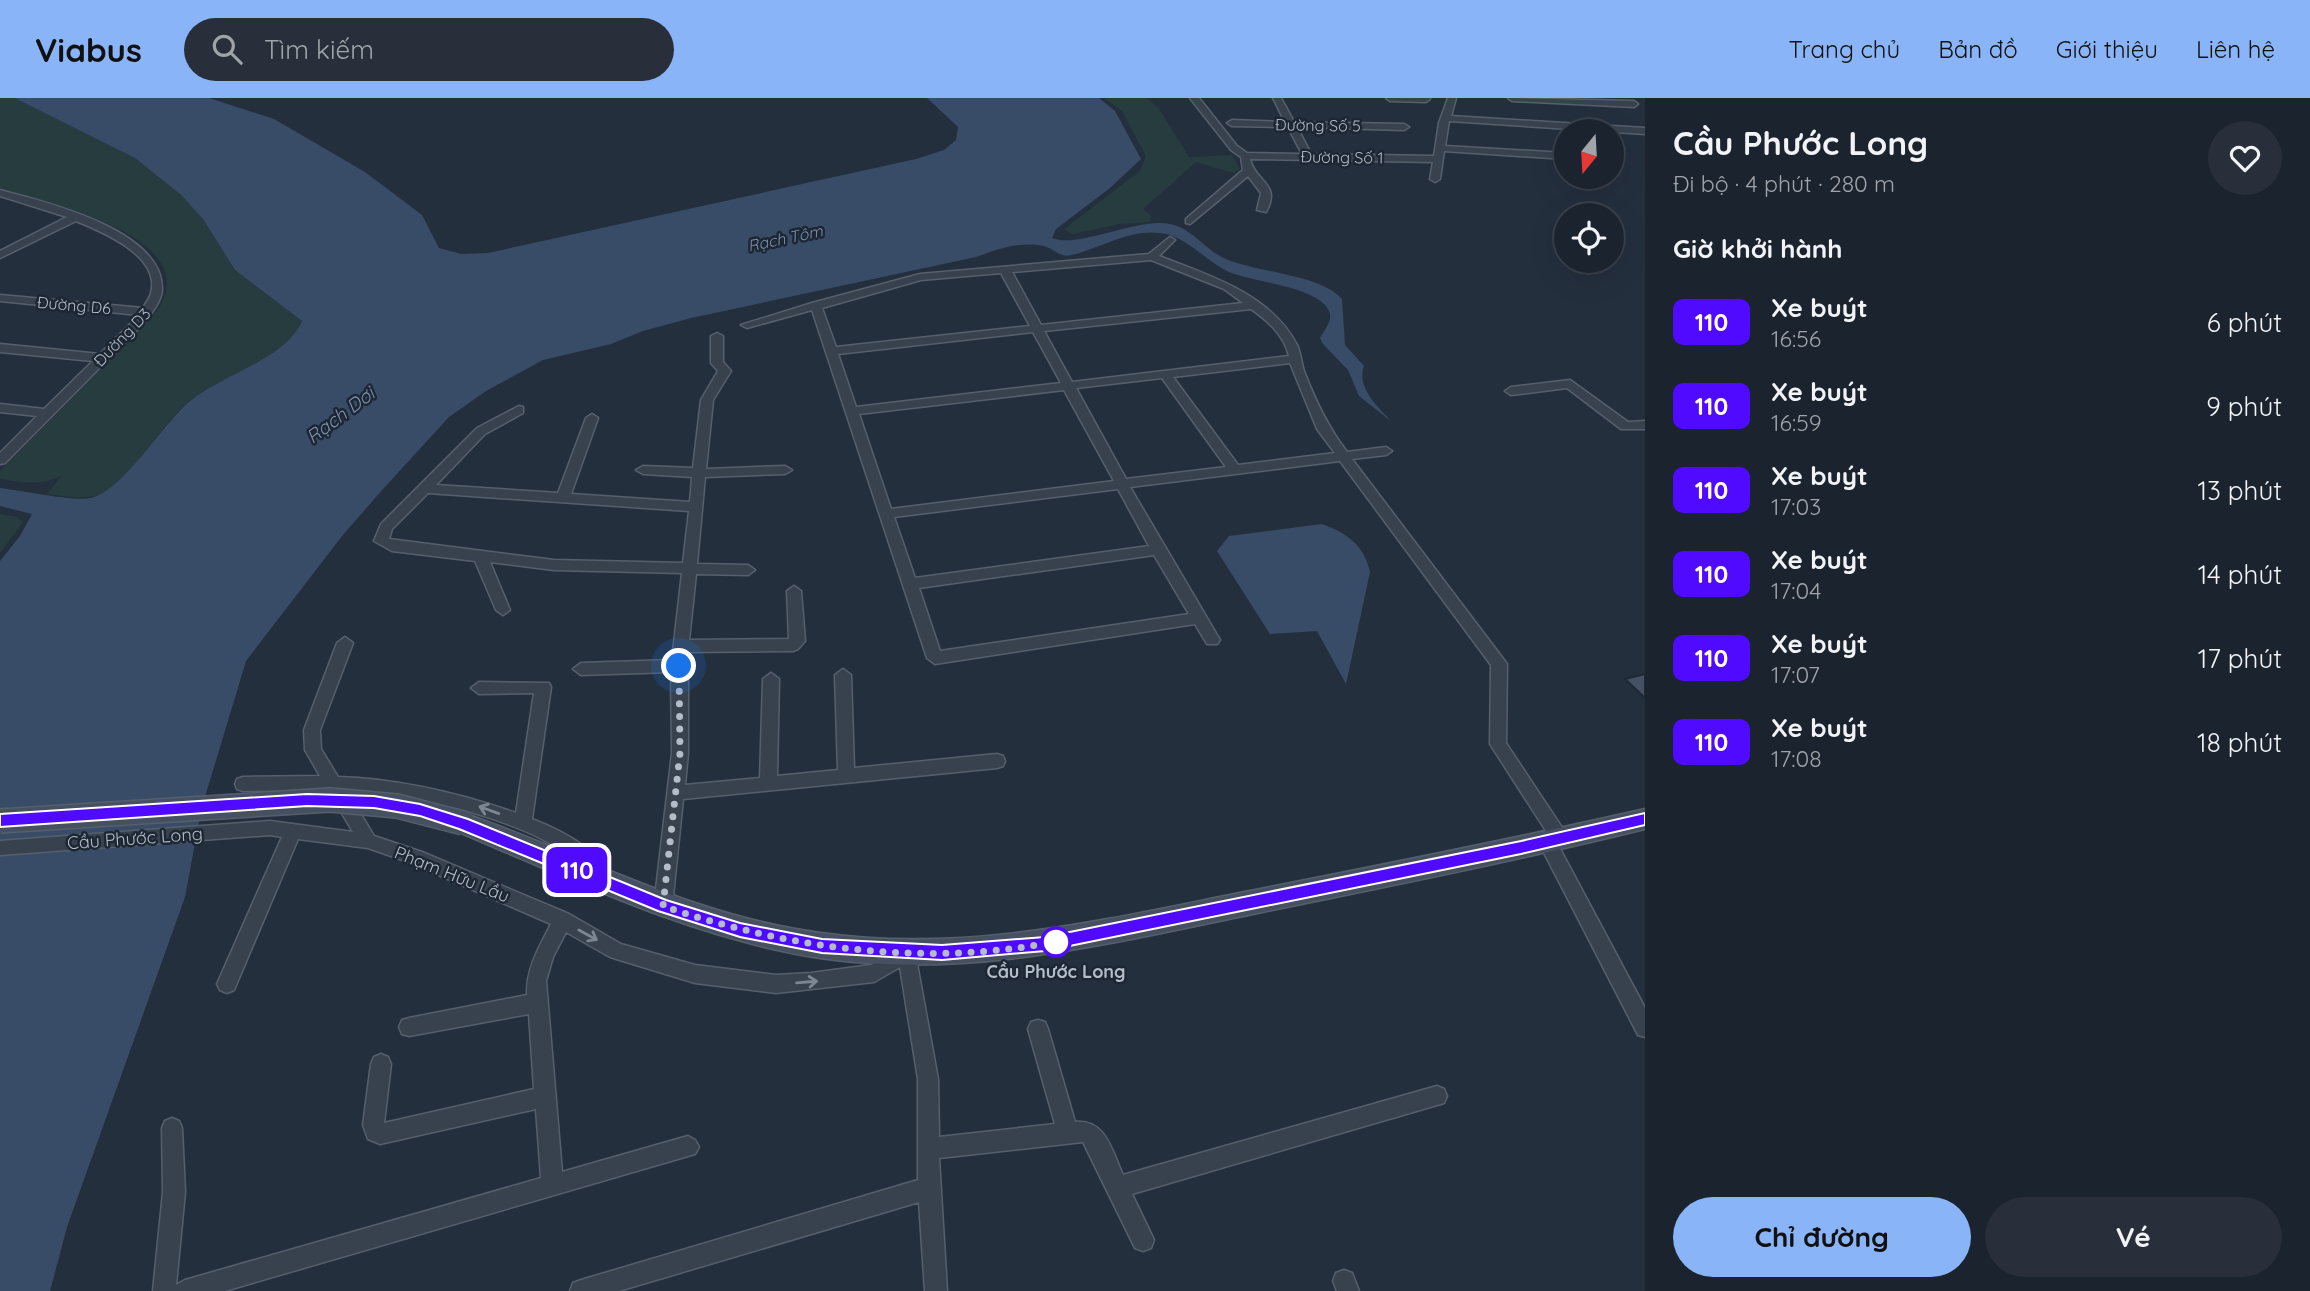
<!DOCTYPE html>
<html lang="vi">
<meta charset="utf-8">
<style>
:root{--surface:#1b232e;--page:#282f3a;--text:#f1f3f6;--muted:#a0a4aa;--line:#39404a;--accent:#8ab4f8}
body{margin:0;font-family:Quicksand,sans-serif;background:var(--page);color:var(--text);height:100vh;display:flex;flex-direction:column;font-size:26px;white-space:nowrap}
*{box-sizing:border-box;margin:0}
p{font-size:23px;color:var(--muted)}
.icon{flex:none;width:38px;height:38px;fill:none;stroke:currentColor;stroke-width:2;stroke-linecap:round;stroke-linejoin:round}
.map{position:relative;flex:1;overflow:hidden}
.details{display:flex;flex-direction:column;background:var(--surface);width:665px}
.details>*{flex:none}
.badge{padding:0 14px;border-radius:10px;font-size:24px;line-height:46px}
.needle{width:46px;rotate:198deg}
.controls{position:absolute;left:1554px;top:21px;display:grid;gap:14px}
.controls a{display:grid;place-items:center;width:70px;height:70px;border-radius:50%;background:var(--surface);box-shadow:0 7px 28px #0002,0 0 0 2px var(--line);font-size:35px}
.you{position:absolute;width:35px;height:35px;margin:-18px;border:5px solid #fff;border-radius:50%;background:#1a73e8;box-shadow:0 0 0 10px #1a73e833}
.map>.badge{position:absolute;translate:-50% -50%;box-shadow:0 0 0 4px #fff}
h2{padding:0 28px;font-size:26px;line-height:63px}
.round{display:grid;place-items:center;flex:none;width:74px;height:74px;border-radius:37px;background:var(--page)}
.summary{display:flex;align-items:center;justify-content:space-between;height:119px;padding:0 28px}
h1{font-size:33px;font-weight:700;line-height:52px}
.button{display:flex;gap:14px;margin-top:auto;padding:14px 28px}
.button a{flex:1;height:80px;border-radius:42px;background:var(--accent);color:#111;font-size:28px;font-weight:700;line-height:80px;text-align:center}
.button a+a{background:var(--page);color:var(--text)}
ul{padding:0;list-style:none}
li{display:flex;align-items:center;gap:21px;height:84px;padding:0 28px}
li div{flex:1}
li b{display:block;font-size:26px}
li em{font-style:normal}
li .badge{min-width:77px;font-weight:700;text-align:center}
header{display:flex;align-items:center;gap:42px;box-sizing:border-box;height:98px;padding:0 35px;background:var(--accent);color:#111}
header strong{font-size:33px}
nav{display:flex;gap:38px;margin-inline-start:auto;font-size:24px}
.search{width:490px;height:63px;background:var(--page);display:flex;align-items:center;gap:18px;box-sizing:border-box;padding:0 24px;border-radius:38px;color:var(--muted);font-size:26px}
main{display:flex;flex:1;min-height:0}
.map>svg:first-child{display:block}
</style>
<header>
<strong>Viabus</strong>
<div class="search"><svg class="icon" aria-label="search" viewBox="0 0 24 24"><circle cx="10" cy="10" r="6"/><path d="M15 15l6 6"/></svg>Tìm kiếm</div>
<nav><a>Trang chủ</a><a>Bản đồ</a><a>Giới thiệu</a><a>Liên hệ</a></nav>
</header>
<main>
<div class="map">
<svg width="1645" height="1193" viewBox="0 0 1645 1193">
<rect width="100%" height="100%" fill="#242f3e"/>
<!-- green -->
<path fill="#263c3f" d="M0,0H15L28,5L135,60L181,97L203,121L235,172L302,223C286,261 221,277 189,303C160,328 139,369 109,391C91,405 68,398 47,396L62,377C42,389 22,384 0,381V373L154,217C214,139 46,105 0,90Z
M1104,0H1146L1158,9L1189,59L1232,57L1240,71L1234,75L1196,64L1143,111L1151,117L1150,124L1120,126L1072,136L1064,131L1140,73L1146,58L1122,13Z
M0,416L18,419L23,424L0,455Z"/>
<!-- water -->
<path fill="#394c67" d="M15,0H209L274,21L365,74L422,117L439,150L461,156L488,155L916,61L944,52L956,42L958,29L927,0H1099L1115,13L1141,61L1110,90L1056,131L1052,140C1077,150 1128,124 1162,125C1191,126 1202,151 1226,161C1258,175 1320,176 1342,201L1345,247L1364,268C1356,290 1379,310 1392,324L1359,298L1348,272L1323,246L1320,240C1327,228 1336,219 1325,207C1308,188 1254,184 1229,174C1205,163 1187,138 1160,135C1129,131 1101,150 1072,157C1059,160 1055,151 1044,148C1019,143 999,151 976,159L691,220L643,233L611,246L543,262L486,293L449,319L383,391L342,438L246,563L201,712L185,799L67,1129L50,1193H0V463L20,438L32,416L0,408V390C19,392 75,404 91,400C124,392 162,326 190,303C221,277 286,261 302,223L235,172L203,121L181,97L135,60Z
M1322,426C1346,435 1364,446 1370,474L1346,586L1317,533L1270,536L1217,453L1229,438Z"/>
<!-- building -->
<path fill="#455162" stroke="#1f2835" stroke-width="2" d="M1645,576V600L1625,581Z"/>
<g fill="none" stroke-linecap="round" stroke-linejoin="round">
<!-- minor casing -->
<g stroke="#565f6c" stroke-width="3">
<path id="minor" d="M1190,0H1199L1237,48L1247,55L1302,56L1288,29L1232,28L1227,25L1232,22L1285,24L1273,0H1281L1294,24L1404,26L1409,29L1404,32L1297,29L1311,56L1434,58L1439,25L1448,0H1456L1451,18L1645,30V36L1449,23L1445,48L1566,55V61L1444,53L1440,81L1435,84L1430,81L1433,64L1250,61C1255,84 1282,86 1266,114L1257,112L1261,95L1248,78L1190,126L1186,125V121L1243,72L1241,59L1231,52Z
M1386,0H1430V1L1426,4L1390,3Z
M1508,0L1634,3L1638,6L1634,9L1512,3Z
M0,92C46,104 163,132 162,191C162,203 151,215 146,223L5,365L0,366V355L37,318L0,314V306L44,311L93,263L0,254V246L100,256L139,217L0,203V197L143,210C145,206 150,200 151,195C161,158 103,134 76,123L0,160V153L67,119L0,98Z
M1170,139L1175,142L1159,158C1208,177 1271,196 1297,247C1301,255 1301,264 1304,273C1315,302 1328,329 1347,354L1386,349L1392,353L1386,357L1352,361L1504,562L1507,566L1506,645L1569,740L1566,745L1558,747L1645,910V939L1638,937L1538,743L1541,738L1548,736L1490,646L1491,567L1340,363L1130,389L1220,542L1217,546H1207L1195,526L935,566L927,560L812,212L747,230L741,227L812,205L920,176L1149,156ZM1151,162L1224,191L1243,205L1041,227L1012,174ZM1001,175L1030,228L836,249L822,210L921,182ZM1251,211C1268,223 1284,237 1289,258L1072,284L1044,233ZM1033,234L1061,285L856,309L838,256ZM1290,265L1317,331L1335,355L1238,367L1173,279ZM1162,280L1226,369L1126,381L1076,290ZM1064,292L1114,383L891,411L859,316ZM1118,391L1149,448L915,480L894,419ZM1154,457L1189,516L940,553L919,490Z
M717,235L723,238V264L731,273L713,302L706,371L785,368L792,372L785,376L705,379L697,466L748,467L755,472L748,477L696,476L689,542L789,541L787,493L794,488L801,493L805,543L798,551L793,553L688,554V655L685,687L760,680L763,581L771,575L779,581L777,678L838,672L835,577L843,571L851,577L854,670L997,656L1003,658L1005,663L1003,668L997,670L683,701L672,808L669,814L663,816L657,814L654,808L672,655L671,574L581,577L573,571L581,565L672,562L682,475L554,472L490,464L510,512L503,517L496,512L475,463L392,453L374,443L381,426L477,330L519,308L523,309V315L485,336L436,387L558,395L586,320L592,316L598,320L571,396L690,404L692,379L643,376L636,372L643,368L693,370L701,302L718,273L711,265V238ZM428,395L689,413L683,465L554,462L389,441L392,431Z
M1570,282L1628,324L1645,323V331H1621L1567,290L1511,297L1505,293L1511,289Z
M345,539L353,545L320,632L321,651L338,679C399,681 459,695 516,715L534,595L479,596L471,590L479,584L549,585L551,589L532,721C560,732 597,750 611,778L608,783C604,785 603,786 598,784C590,781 582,769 575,762C563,752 548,744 534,737C475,710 411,698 347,693L374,738L422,754L569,816L621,846L695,867L776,877L811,875L871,867L907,846L914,849L938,981L939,1039L1055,1026L1028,931L1031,924L1038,922L1045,924L1048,931L1075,1024C1106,1021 1112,1053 1123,1077L1437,988L1444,991L1447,998L1444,1005L1132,1096L1154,1142L1151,1150L1143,1153L1135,1150L1083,1044L939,1060L947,1193H925L919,1104L619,1193H570L573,1185L581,1182L918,1082V981L900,869L874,884L776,895L695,885L610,859L566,834L553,859L546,883L562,1074L688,1038L695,1042L699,1049L695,1056L225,1193H153L163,1094L162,1030L165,1023L172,1020L179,1023L182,1030L185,1094L176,1187L185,1182L541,1080L536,1011L380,1046L368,1041L363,1027L371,966L374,959L381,956L388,959L391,966L384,1025L534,991L529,916L409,938L402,936L399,929L402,922L409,920L527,897C526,871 539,849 551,826L411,765L368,750L298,741L234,892L227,895L220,892L217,886L282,739L270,737L0,757V743L270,723L353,734L328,692L243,693L237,691L235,686L237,681L243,679L320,678L305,652L304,632L337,545Z
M1344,1172L1352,1175L1359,1193H1337L1333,1183L1336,1175Z"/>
</g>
<!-- secondary casing -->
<g stroke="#565f6c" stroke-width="3">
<path id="secondary" d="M1645,711V731C1515,763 1384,789 1253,816C1110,845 967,882 820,860C691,840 573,782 454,732L451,725L454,718L463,715C585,757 690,818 821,835C967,856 1108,821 1250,793C1382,767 1514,741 1645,711Z"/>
</g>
<!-- minor -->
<use href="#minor" fill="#38414e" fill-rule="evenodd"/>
<!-- secondary -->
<use href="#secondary" fill="#465061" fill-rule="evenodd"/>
<!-- secondary-bridge casing -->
<g stroke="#565f6c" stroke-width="26" stroke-linecap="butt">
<path id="secondary-bridge" d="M0,723L330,702L397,708L463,725"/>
</g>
<!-- secondary-bridge -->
<use href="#secondary-bridge" stroke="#465061" stroke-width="23"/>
</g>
<!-- one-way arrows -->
<defs><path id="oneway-shaft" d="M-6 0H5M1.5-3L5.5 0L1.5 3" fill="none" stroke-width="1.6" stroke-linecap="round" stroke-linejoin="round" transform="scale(1.75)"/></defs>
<g stroke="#7c8592">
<use href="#oneway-shaft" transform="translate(489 712) rotate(-160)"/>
<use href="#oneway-shaft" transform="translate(588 837) rotate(29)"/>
<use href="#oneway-shaft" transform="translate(807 884) rotate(-5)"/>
</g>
<!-- line -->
<path fill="#4f0aff" stroke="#fff" stroke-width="2" d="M307,696L374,698L420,706L468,721L666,802L740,825L822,841L942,847L1045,839L1521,743L1645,715V727L1521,756L1045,853L942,862L822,855L740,839L658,813L459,731L420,718L374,710L307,708L0,729V716Z"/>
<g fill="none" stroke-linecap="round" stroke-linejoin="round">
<!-- walk -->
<path stroke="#b4bcc9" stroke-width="7" stroke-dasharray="0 12.6" d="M679,568L680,655L663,808C791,852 931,870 1064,842L1056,844"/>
</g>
<!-- markers -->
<circle fill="#fff" stroke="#4f0aff" stroke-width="3.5" cx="1056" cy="844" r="14"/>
<g text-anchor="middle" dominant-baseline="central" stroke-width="5" stroke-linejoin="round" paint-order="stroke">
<!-- far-street labels -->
<g font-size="16" fill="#b4bcc9" stroke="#1d2633">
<text transform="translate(1318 27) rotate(1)">Đường Số 5</text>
<text transform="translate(1342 59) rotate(1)">Đường Số 1</text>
<text transform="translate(74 207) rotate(5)">Đường D6</text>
<text transform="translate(122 239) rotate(-46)">Đường D3</text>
</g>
<!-- far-water labels -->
<g font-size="16" font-style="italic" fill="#7c92b1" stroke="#1d2633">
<text transform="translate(785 140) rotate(-12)">Rạch Tôm</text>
</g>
<!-- street labels -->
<g font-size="18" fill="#b4bcc9" stroke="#1d2633">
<text transform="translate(135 740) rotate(-4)">Cầu Phước Long</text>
<text transform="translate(452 776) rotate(22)">Phạm Hữu Lầu</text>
</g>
<!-- stop labels -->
<g font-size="18" font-weight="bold" fill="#b4bcc9" stroke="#1d2633">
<text x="1056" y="873">Cầu Phước Long</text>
</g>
<!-- water labels -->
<g font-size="19" font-style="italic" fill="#7c92b1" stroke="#1d2633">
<text transform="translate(340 317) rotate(-37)">Rạch Dơi</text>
</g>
</g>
</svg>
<div class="controls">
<a><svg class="needle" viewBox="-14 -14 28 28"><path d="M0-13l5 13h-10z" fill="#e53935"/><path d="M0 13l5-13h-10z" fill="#a0a4aa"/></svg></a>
<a><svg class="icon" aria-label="locate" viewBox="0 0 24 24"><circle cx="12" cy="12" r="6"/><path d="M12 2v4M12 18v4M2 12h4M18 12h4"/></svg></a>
</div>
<div class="you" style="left:679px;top:568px"></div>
<b class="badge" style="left:577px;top:772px;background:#4f0aff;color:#fff">110</b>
</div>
<section class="details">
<div class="summary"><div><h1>Cầu Phước Long</h1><p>Đi bộ · 4 phút · 280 m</p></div><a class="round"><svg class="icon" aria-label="heart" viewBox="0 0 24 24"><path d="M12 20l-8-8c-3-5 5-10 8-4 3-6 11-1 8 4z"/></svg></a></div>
<h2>Giờ khởi hành</h2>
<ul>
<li><span class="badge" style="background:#4f0aff;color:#fff">110</span><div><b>Xe buýt</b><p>16:56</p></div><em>6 phút</em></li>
<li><span class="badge" style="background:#4f0aff;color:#fff">110</span><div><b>Xe buýt</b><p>16:59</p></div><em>9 phút</em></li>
<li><span class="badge" style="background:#4f0aff;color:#fff">110</span><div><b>Xe buýt</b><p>17:03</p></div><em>13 phút</em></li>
<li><span class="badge" style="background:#4f0aff;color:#fff">110</span><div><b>Xe buýt</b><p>17:04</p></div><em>14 phút</em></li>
<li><span class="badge" style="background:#4f0aff;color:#fff">110</span><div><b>Xe buýt</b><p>17:07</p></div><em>17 phút</em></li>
<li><span class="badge" style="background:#4f0aff;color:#fff">110</span><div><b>Xe buýt</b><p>17:08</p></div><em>18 phút</em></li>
</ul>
<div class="button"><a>Chỉ đường</a><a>Vé</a></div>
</section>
</main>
